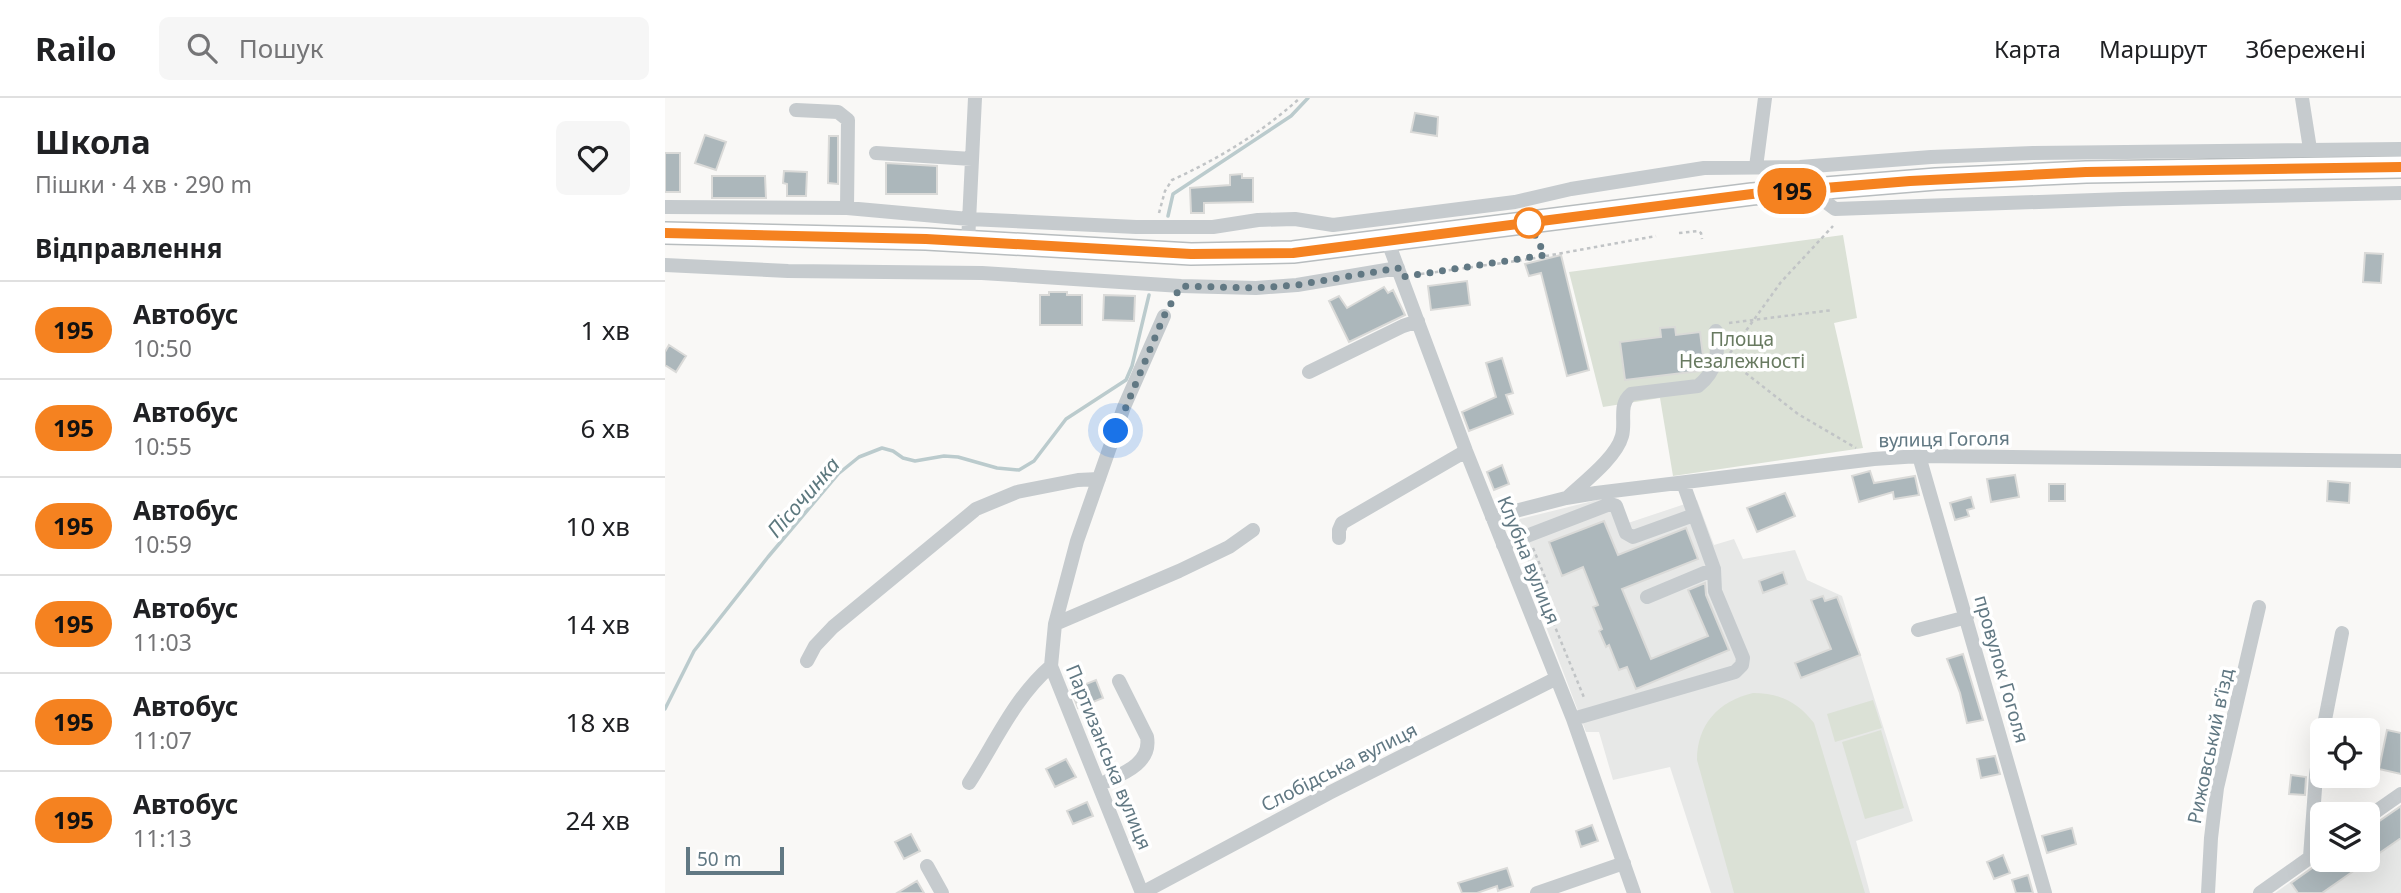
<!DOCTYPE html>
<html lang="uk">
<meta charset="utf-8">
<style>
:root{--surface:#fff;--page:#f6f6f6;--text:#202124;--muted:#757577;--line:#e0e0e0}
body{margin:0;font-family:"Noto Sans",sans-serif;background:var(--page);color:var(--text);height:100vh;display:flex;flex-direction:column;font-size:26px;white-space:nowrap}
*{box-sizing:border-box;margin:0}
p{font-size:23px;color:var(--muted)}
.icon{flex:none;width:38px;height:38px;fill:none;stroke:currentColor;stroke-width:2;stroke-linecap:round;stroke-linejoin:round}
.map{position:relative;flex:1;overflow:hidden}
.panel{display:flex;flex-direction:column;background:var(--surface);width:665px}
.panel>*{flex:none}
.badge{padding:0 14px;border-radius:23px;font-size:24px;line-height:46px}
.tools{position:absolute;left:1645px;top:620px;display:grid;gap:14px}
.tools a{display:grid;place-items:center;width:70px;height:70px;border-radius:10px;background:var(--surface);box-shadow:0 7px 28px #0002;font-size:35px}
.scale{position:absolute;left:21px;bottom:18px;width:98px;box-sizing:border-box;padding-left:7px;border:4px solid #617883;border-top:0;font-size:19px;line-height:24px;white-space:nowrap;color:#617883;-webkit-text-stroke:5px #fff;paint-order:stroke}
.you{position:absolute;width:35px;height:35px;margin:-18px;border:5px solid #fff;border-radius:50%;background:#1a73e8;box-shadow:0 0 0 10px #1a73e833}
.map>.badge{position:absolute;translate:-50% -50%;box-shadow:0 0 0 4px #fff}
h2{padding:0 35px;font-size:26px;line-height:63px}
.round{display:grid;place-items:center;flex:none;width:74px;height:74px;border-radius:10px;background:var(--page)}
.headline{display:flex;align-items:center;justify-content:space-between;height:119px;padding:0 35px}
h1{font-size:33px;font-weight:700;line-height:52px}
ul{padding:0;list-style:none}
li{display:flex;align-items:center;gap:21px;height:98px;padding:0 35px;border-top:2px solid var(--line)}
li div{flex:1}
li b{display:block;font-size:26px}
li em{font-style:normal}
li .badge{min-width:77px;font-weight:700;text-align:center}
header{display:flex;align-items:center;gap:42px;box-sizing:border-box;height:98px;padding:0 35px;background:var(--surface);border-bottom:2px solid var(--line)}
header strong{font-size:33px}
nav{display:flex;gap:38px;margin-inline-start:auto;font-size:24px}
.search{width:490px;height:63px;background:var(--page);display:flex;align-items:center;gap:18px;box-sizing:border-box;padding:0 24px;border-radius:10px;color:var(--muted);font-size:26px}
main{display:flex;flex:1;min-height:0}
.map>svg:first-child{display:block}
</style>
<header>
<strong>Railo</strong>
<div class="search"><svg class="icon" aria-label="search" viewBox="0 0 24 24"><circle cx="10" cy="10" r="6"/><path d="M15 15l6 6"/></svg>Пошук</div>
<nav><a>Карта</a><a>Маршрут</a><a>Збережені</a></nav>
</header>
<main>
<section class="panel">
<div class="headline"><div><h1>Школа</h1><p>Пішки · 4 хв · 290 m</p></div><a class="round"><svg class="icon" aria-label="heart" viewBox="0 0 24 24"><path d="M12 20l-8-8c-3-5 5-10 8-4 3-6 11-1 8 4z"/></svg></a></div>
<h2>Відправлення</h2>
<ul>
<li><span class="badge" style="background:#f58220;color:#111">195</span><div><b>Автобус</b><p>10:50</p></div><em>1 хв</em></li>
<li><span class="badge" style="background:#f58220;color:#111">195</span><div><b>Автобус</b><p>10:55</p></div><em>6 хв</em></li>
<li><span class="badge" style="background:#f58220;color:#111">195</span><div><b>Автобус</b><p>10:59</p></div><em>10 хв</em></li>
<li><span class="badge" style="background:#f58220;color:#111">195</span><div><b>Автобус</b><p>11:03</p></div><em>14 хв</em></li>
<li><span class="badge" style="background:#f58220;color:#111">195</span><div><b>Автобус</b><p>11:07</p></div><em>18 хв</em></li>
<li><span class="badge" style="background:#f58220;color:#111">195</span><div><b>Автобус</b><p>11:13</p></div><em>24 хв</em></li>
</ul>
</section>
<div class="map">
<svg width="1736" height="795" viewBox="0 0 1736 795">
<rect width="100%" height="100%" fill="#f9f8f6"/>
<!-- built -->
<path fill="#e7e8e7" d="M944,399L954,401L963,425L1032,402L1049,447L1069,441L1078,461L1130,452L1142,482L1177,498L1248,723L1191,743L1205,795H1046L1005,669L948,682L934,634H921L872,505L877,500L847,423Z
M1736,707V795H1610L1658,761H1703V730Z"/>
<!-- green -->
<path fill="#dbe1d6" d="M1178,137L1192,220L1169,225L1198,350L1008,378L995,300L938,309L904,174Z
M1088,595C1114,595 1133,604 1149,625L1200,795H1069L1032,662C1032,627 1053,603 1088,595Z
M1208,602L1217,630L1170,644L1162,616Z
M1216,632L1239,710L1200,721L1177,644Z"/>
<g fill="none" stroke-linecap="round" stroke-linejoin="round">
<!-- stream -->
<path stroke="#bbcbcd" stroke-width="3.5" d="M503,118L508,96L626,18L643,0
M0,611L29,553L103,459L173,376L194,359L217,350L228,353L238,360L250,363L279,358L293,359L332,370L354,372L369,363L401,321L461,282L467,268L484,197"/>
</g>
<!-- building -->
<path fill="#acb7bb" stroke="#dadad8" stroke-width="2" d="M750,15L773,19L772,38L746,34Z
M40,37L61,44L51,72L30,65Z
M164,38H173V86L163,85Z
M0,55H15V94H0Z
M221,65L272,68V96H221Z
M119,73L142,74L141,98H122V86L118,85Z
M577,76V80H588V104L539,105V115H526L525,90L565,87V77Z
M47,78H100L101,100H47Z
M1700,155L1718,156L1716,185L1698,184Z
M896,157L924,272L902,278L876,175L864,178L860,166Z
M802,183L805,207L766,212L763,188Z
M719,189L723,195L728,192L740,217L684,244L664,203L674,198L682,210Z
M384,194H402V197H417V227H375V197H384Z
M439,197L470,198L469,223L438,222Z
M1010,229L1011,237L1035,234L1039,266L1034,273L960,282L955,244L996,239L995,230Z
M4,247L21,258L11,274L0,267V254Z
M837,260L848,295L841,297L848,316L804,333L797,314L831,299L821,265Z
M837,367L844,386L829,392L822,374Z
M1205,373L1209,385L1250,378L1254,397L1229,401L1228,394L1194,404L1187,378Z
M1350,377L1354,399L1326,404L1322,381Z
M1663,383L1685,385L1684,405L1662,403Z
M1384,386H1400V403H1384Z
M1120,395L1130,418L1092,434L1082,410Z
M1306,399L1309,410L1302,412L1304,418L1290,422L1285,405Z
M939,423L953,457L1021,430L1033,461L957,491L986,561L1043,538L1023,492L1040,485L1041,497L1064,552L971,591L962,569L954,572L944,547L941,549L934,533L937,531L928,509L933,507L918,469L897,478L884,444Z
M1118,474L1122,486L1098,495L1094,483Z
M1158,498L1160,503L1172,499L1195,557L1136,580L1130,565L1166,551L1146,502Z
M1298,556L1318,622L1302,625L1295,595L1282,561Z
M431,582L438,600L413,610L406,592Z
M1722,632L1736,635V676L1714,671Z
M1330,658L1335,676L1316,680L1312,661Z
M401,661L411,679L390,689L381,671Z
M1626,677L1641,679L1640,697L1624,696Z
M1667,677H1697L1696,687L1667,685Z
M422,704L428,718L408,726L402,713Z
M1736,708V740L1657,795H1633L1626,785L1660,761H1703V731Z
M927,727L933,743L916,749L911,733Z
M1407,730L1411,746L1382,755L1377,738Z
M246,736L255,753L239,761L230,744Z
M1338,757L1345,775L1329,781L1322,764Z
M842,770L848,788L833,793L832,788L812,795H797L793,785Z
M1363,777L1368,795H1351L1347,782Z
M252,783L259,795H232Z"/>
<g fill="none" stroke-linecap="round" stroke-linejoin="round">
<!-- highway casing -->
<g stroke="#b8bdbf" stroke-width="24">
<path id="highway" d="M0,135L261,141L526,156L628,154L1087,96L1271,81L1421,74L1736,69"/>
</g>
<!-- path -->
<path stroke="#c1c4c6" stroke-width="2.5" stroke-dasharray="3.5 3.5" stroke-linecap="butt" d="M494,115L500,93L507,82C555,60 596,35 635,0
M1014,135L1033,133L1036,135L1037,141
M749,177L859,162L991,138
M1064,225L1168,212
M1065,255L1116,184L1168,128
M1064,262L1133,316L1191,350
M868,450L884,489
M859,453L920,602"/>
<!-- minor -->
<path stroke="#c6cbce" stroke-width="14" d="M1637,0L1645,51
M131,12L173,14L183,22L182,110
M211,55L307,61
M1091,69L1100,0
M1143,91L1170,111L1458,101L1736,95
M0,109L182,110L304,121L471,129H548L593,122L630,121L668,127L850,104L906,91L1039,70L1135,69L1266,59L1368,55L1736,51
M303,144L310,0
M723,144L801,353L908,621L969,795
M0,167L123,173L317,175L516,188L591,190L632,187L733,170
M644,274L738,228L753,223
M1254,358L1380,795
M903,399C919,384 951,360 957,338C961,323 953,307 966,296L1033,288C1052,273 1054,255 1051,233
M827,419L901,400L931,395L1209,361L1254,358L1736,363
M674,440V432L677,425L801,353
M838,447L945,406L951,408L961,435L968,439L1029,417
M982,499L1049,471
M390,526L514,473L564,449L588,432
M1253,532L1302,519
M142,563L150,548L168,529L311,411L352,394L413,382L434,381
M908,621L1070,574L1077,567L1078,560L1050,493L1049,471L1018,385
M1658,632L1677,535
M304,685C330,645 349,600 386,568
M434,687C454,677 487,667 482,639L454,583
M1703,719L1736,696
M1645,759L1651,677L1657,635
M262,768L277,795
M477,795L386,568L390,526L412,443L459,309L499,218
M477,795L664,695L890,581
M872,795L959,765
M1543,795L1546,740L1552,690L1594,509
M1595,795L1657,751"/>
<!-- highway -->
<use href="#highway" stroke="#fff" stroke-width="21"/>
</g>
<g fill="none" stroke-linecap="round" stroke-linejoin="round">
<!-- line casing -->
<g stroke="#fff" stroke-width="16">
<path id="line" d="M0,135L261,141L526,156L628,155L1087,96L1245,83L1421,74L1736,69"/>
</g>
<!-- line -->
<use href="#line" stroke="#f58220" stroke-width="10"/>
<!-- walk -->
<path stroke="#617883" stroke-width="7" stroke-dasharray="0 12.6" d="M451,333L499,218L516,188L591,190L632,187L733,170L737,179L880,157L864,125"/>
</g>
<!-- markers -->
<circle fill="#fff" stroke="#f58220" stroke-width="3.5" cx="864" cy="125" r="14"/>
<g text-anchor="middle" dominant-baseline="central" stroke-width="7" stroke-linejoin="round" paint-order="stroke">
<!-- park labels -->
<g font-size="19" fill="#687a60" stroke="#fff">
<text x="1077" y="241">Площа<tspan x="1077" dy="22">Незалежності</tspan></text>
</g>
<!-- street labels -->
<g font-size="19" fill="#617883" stroke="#fff">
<text transform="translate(1279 341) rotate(-1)">вулиця Гоголя</text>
<text transform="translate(864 462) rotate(68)">Клубна вулиця</text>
<text transform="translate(1337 571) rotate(74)">провулок Гоголя</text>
<text transform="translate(1545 648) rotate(-78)">Рижовський в’їзд</text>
<text transform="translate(444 659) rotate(68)">Партизанська вулиця</text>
<text transform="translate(674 669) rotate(-27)">Слобідська вулиця</text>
</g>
<!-- water labels -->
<g font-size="21" font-style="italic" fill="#5c787e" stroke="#fff">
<text transform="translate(138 399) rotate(-49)">Пісочинка</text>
</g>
</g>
</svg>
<div class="tools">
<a><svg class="icon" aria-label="locate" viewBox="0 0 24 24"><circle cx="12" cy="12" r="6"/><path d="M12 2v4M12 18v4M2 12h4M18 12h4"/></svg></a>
<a><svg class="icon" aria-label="layers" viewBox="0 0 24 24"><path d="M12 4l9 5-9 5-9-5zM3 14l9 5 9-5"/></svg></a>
</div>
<div class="scale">50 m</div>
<div class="you" style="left:451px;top:333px"></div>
<b class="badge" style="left:1127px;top:93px;background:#f58220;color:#111">195</b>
</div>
</main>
